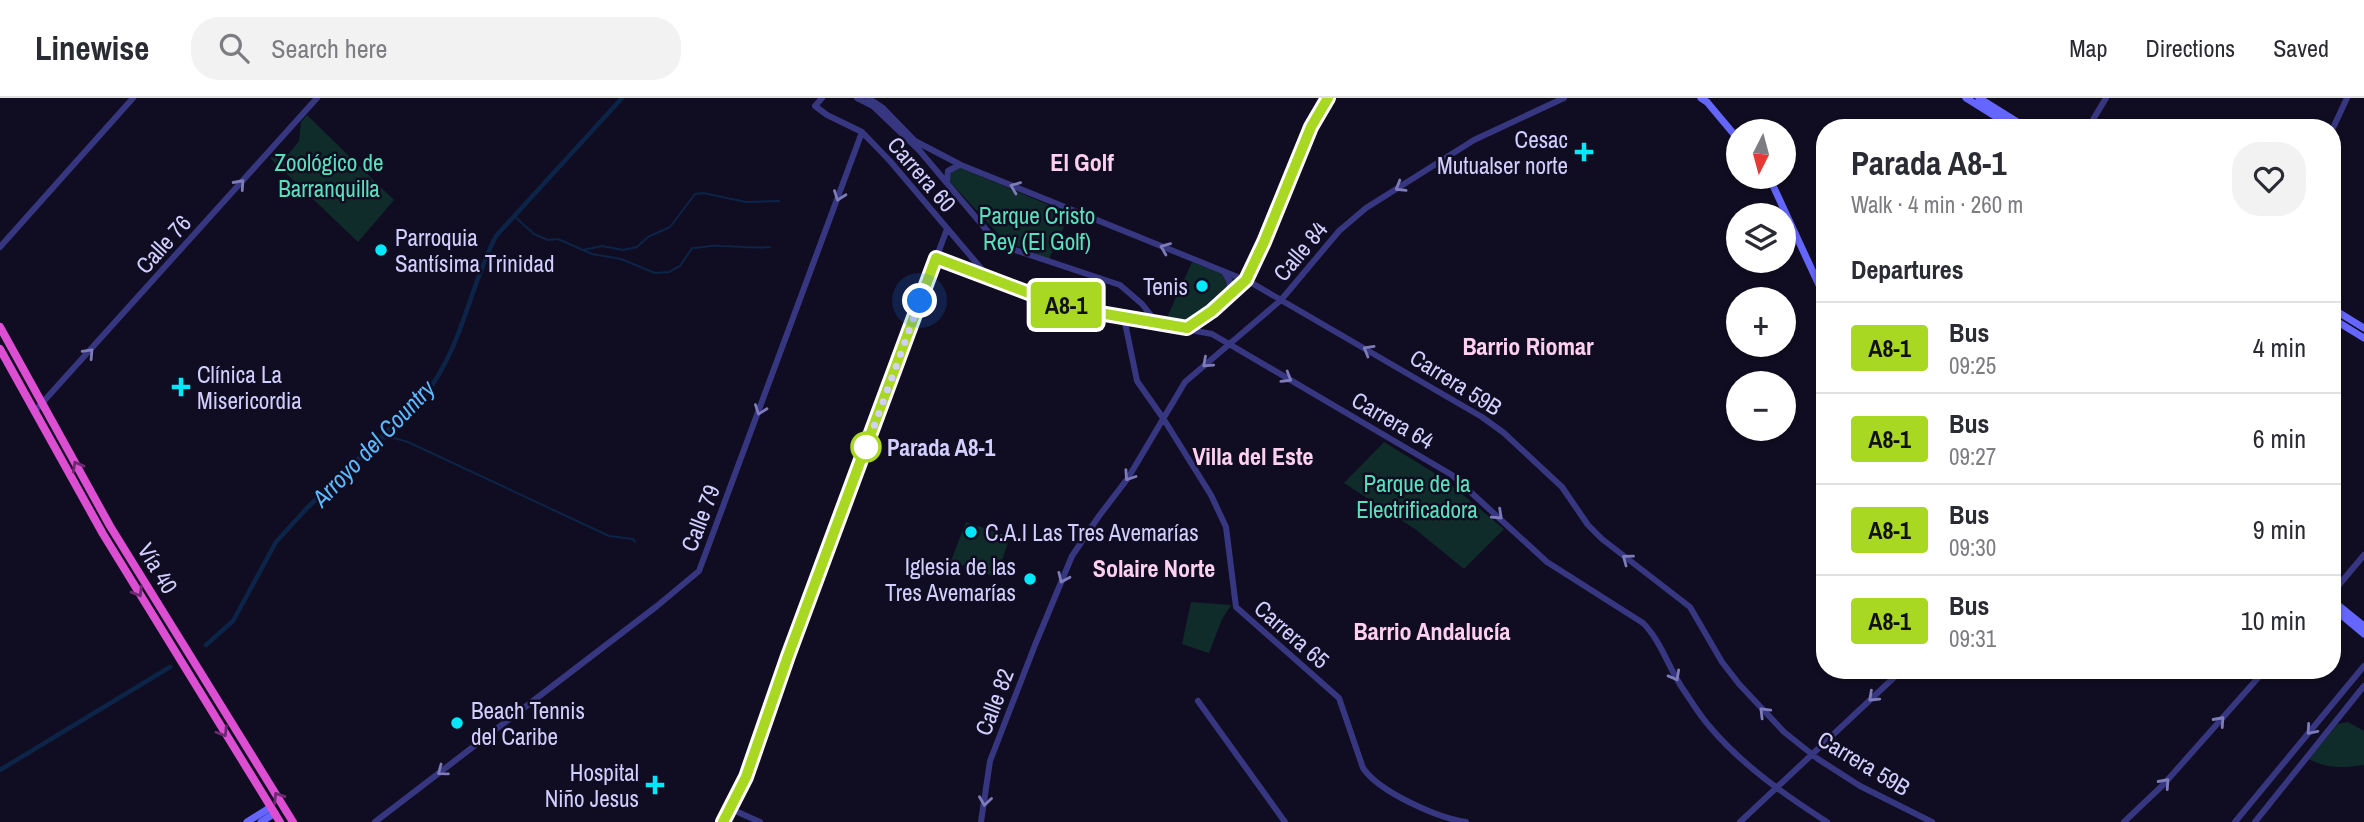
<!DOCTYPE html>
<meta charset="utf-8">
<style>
:root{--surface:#fff;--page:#f2f2f3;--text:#2b2b33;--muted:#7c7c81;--line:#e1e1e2}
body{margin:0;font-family:"Archivo Narrow",sans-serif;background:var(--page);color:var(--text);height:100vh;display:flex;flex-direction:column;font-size:26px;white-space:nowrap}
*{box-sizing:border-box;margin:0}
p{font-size:23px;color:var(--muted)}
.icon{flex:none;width:38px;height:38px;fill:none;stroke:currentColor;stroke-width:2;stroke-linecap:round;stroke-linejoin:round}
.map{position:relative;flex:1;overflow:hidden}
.side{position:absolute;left:1816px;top:21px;width:525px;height:560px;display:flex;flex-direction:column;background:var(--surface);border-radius:28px;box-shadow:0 2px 5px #0004}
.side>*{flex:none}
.badge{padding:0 14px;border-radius:5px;font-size:24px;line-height:46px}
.needle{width:46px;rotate:186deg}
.buttons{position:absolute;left:1726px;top:21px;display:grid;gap:14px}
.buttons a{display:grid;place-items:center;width:70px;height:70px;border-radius:50%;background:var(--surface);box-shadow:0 2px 5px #0004;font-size:35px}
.you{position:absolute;width:35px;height:35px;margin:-18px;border:5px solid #fff;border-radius:50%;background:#1a73e8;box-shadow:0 0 0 10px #1a73e833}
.map>.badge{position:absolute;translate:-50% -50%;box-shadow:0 0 0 4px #fff}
h2{padding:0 35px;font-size:26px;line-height:63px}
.round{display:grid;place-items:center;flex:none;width:74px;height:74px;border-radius:28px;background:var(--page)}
.overview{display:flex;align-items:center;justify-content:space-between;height:119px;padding:0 35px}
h1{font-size:33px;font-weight:700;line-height:52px}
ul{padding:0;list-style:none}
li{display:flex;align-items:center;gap:21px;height:91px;padding:0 35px;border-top:2px solid var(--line)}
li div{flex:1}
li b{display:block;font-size:26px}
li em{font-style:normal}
li .badge{min-width:77px;font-weight:700;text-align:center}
header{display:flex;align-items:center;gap:42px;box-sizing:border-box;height:98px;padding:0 35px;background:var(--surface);border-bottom:2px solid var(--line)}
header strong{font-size:33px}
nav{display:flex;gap:38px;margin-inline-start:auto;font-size:24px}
.search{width:490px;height:63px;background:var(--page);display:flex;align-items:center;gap:18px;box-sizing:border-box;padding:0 24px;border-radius:28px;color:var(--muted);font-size:26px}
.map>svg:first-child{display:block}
</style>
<header>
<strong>Linewise</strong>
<div class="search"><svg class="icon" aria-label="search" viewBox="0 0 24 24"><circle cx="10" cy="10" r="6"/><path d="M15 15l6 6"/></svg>Search here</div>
<nav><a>Map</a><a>Directions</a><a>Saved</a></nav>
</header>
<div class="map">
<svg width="2364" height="724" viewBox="0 0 2364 724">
<rect width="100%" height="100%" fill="#100d22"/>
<!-- green -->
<path fill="#102c2a" d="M307,17L394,102L358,144L270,60L287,58L299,43L301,24Z
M955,70H961L1070,116L1049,161L1005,143L950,84L949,79Z
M1192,164L1242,183C1218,205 1199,226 1165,224Z
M1384,344L1444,381L1504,431L1464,471L1415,431L1344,385Z
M966,424L1010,439L996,479L951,463Z
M1191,504L1231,507L1222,521L1209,555L1182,546Z
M2348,624L2364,633V667C2344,670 2327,671 2309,661L2338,626Z"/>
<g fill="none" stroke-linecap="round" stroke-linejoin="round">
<!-- stream -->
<path stroke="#0c2447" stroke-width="2" d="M515,119L534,136L548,142L558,141L592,156L621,161L655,175L669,174L680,168L692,150C702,150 710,147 719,148C737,148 752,151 770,149
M583,152L602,148L623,152L637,149L648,139L670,129L695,96L703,95L746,104L779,103
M378,341L394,340L408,344L609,438L633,441L635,444"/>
<!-- canal -->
<path stroke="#0c2447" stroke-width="4.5" d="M206,547L233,523L276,444L307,410L424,298C462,251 469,190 496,138L622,0
M0,672L170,569"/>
<!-- tertiary -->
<path stroke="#373781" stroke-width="6" d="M822,0L815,8L827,17L862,34L890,63L991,182L1088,213L1212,236L1452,377L1547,464L1643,525C1662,544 1669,572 1685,594C1693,606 1700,618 1710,629C1742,667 1785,697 1827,724
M857,0L873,8L919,52L994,141L1006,149L1120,187L1142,206L1157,225
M868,0L883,10L915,43L961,67L1250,184L1482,319L1504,335L1562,389L1588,427L1602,441L1690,509L1722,564L1739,586L1784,634L1818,661L1860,688L1932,724
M2088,30L2106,0
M2333,30L2347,0
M947,83L948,73L959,67
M0,149L133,0
M1225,175L1230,184L1229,197
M1124,220L1137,283L1163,320L1211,397L1226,429L1236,509L1339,600L1363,670C1379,694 1438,720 1466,724
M1187,230L1212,213L1246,182L1264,144L1311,29L1328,0
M34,314L317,0
M2333,494L2364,457
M1198,603L1285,724
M731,711L760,724
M375,724L657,508L699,473L862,34
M723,724L746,679L788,558L947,131
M981,724L990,663L1035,547L1072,458L1099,418L1128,380L1185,284L1281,202L1339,133L1366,110L1474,42L1564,0
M1740,724L1902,572
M2124,724L2163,687L2265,572
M2235,724L2364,568
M2255,724L2364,588"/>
<!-- secondary -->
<path stroke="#6566ff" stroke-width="7" d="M1701,0L1707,4L1738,41
M1966,0L2014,30
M1979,0L2027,30
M1769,79L1825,200
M2333,211L2364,230
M2333,221L2364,240
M2333,503L2364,528
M2333,510L2364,536
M247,724L271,709
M261,724L275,715"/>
<!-- trunk -->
<path stroke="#dc4fd2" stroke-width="8" d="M0,229L110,428L293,724
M0,251L103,436L280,724"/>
</g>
<!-- one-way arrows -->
<defs><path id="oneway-chevron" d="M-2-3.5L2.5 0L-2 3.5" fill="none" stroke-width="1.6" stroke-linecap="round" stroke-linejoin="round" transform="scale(1.75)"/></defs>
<g stroke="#7d7bba">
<use href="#oneway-chevron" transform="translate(240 86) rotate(-48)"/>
<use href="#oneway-chevron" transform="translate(1015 89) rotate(-158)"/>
<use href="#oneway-chevron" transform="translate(1400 89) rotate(149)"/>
<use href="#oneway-chevron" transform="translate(839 98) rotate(110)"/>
<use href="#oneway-chevron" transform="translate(1165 150) rotate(-158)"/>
<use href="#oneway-chevron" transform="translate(1368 252) rotate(-150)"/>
<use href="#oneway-chevron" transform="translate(89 255) rotate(-47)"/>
<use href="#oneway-chevron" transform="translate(1207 265) rotate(138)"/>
<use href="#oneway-chevron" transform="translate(1287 280) rotate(31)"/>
<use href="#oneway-chevron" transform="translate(760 312) rotate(110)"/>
<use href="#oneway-chevron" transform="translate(1129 378) rotate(124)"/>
<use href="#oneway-chevron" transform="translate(1498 417) rotate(43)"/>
<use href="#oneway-chevron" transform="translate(1627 461) rotate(-143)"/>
<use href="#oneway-chevron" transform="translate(1063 480) rotate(114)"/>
<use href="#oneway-chevron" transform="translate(1675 578) rotate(61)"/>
<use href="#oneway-chevron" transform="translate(1873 599) rotate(137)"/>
<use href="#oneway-chevron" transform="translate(1764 614) rotate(-135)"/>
<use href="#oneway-chevron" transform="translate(2220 623) rotate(-48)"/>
<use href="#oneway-chevron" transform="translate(2311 632) rotate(131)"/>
<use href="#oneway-chevron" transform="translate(442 673) rotate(143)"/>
<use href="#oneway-chevron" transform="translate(2165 685) rotate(-48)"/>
<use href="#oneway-chevron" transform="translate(985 703) rotate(98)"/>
</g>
<g stroke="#6c2b71">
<use href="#oneway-chevron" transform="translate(77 368) rotate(-119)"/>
<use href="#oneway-chevron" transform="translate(138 494) rotate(59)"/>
<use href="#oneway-chevron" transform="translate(223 634) rotate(58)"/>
<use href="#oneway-chevron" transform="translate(278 699) rotate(-123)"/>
</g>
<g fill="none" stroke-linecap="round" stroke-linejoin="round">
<!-- line casing -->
<g stroke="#fff" stroke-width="16">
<path id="line" d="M723,724L746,679L788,558L936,160L1042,200L1088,213L1187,230L1212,213L1246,182L1264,144L1311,29L1328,0"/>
</g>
<!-- line -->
<use href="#line" stroke="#a8d822" stroke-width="10"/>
<!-- walk -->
<path stroke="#d2ceff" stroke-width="7" stroke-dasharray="0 12.6" d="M866,349L864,356L920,203"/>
</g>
<!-- markers -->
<g fill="#00e8f9" stroke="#100d22" stroke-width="2.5">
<path d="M1580.5 43.5h7v7h7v7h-7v7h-7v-7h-7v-7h7z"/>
<circle cx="381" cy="152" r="7"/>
<circle cx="1202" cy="188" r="7"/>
<path d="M177.5 278.5h7v7h7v7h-7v7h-7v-7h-7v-7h7z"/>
<circle cx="971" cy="434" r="7"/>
<circle cx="1030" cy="481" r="7"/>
<circle cx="457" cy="625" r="7"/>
<path d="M651.5 676.5h7v7h7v7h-7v7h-7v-7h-7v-7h7z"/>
</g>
<circle fill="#fff" stroke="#a8d822" stroke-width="3.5" cx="866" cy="349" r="14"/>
<g text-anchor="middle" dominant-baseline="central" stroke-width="5" stroke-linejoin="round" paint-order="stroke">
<!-- poi labels -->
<g font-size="23" fill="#d2ceff" stroke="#100d22" text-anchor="end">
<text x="1568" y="41">Cesac<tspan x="1568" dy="26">Mutualser norte</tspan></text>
<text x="395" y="139" text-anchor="start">Parroquia<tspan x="395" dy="26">Santísima Trinidad</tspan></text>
<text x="1188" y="188">Tenis</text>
<text x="197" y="276" text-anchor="start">Clínica La<tspan x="197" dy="26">Misericordia</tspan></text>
<text x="985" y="434" text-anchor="start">C.A.I Las Tres Avemarías</text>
<text x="1016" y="468">Iglesia de las<tspan x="1016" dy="26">Tres Avemarías</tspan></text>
<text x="471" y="612" text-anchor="start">Beach Tennis<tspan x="471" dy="26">del Caribe</tspan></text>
<text x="639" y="674">Hospital<tspan x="639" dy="26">Niño Jesus</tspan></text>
</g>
<!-- park labels -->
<g font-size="23" fill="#58e1ba" stroke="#100d22">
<text x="329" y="64">Zoológico de<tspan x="329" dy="26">Barranquilla</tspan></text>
<text x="1037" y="117">Parque Cristo<tspan x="1037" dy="26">Rey (El Golf)</tspan></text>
<text x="1417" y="385">Parque de la<tspan x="1417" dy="26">Electrificadora</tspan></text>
</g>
<!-- street labels -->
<g font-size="23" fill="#d2ceff" stroke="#100d22">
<text transform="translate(922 76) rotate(49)">Carrera 60</text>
<text transform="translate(163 146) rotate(-48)">Calle 76</text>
<text transform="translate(1300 153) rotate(-50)">Calle 84</text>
<text transform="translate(1456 284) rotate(32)">Carrera 59B</text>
<text transform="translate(1393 322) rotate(30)">Carrera 64</text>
<text transform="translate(700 420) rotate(-69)">Calle 79</text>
<text transform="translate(158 470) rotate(59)">Vía 40</text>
<text transform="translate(1292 536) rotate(41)">Carrera 65</text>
<text transform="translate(994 604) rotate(-69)">Calle 82</text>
<text transform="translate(1864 665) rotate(31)">Carrera 59B</text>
</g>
<!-- stop labels -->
<g font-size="23" font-weight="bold" fill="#d2ceff" stroke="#100d22" text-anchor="start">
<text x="887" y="349">Parada A8-1</text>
</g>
<!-- neighbourhood labels -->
<g font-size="24" font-weight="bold" fill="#ffd0ef" stroke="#100d22">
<text x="1082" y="64">El Golf</text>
<text x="1528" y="248">Barrio Riomar</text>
<text x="1253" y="358">Villa del Este</text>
<text x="1154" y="470">Solaire Norte</text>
<text x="1432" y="533">Barrio Andalucía</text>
</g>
<!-- water labels -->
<g font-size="24" font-style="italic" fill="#5cb9ff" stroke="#100d22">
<text transform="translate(373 345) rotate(-46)">Arroyo del Country</text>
</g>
</g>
</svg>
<div class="buttons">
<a><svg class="needle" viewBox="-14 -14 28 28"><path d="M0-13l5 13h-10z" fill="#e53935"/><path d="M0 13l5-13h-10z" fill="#7c7c81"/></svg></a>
<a><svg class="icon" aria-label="layers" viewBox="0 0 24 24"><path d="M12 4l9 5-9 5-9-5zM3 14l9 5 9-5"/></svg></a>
<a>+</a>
<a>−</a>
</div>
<div class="you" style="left:920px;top:203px"></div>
<b class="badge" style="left:1066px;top:207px;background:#a8d822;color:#111">A8-1</b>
<section class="side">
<div class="overview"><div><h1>Parada A8-1</h1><p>Walk · 4 min · 260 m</p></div><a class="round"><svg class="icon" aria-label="heart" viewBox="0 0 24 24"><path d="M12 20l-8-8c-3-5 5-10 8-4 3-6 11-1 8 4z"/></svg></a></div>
<h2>Departures</h2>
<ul>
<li><span class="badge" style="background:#a8d822;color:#111">A8-1</span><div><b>Bus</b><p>09:25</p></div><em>4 min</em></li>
<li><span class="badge" style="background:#a8d822;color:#111">A8-1</span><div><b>Bus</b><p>09:27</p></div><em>6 min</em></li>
<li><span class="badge" style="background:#a8d822;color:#111">A8-1</span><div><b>Bus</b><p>09:30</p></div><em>9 min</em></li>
<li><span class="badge" style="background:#a8d822;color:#111">A8-1</span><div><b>Bus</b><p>09:31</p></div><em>10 min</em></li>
</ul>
</section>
</div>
